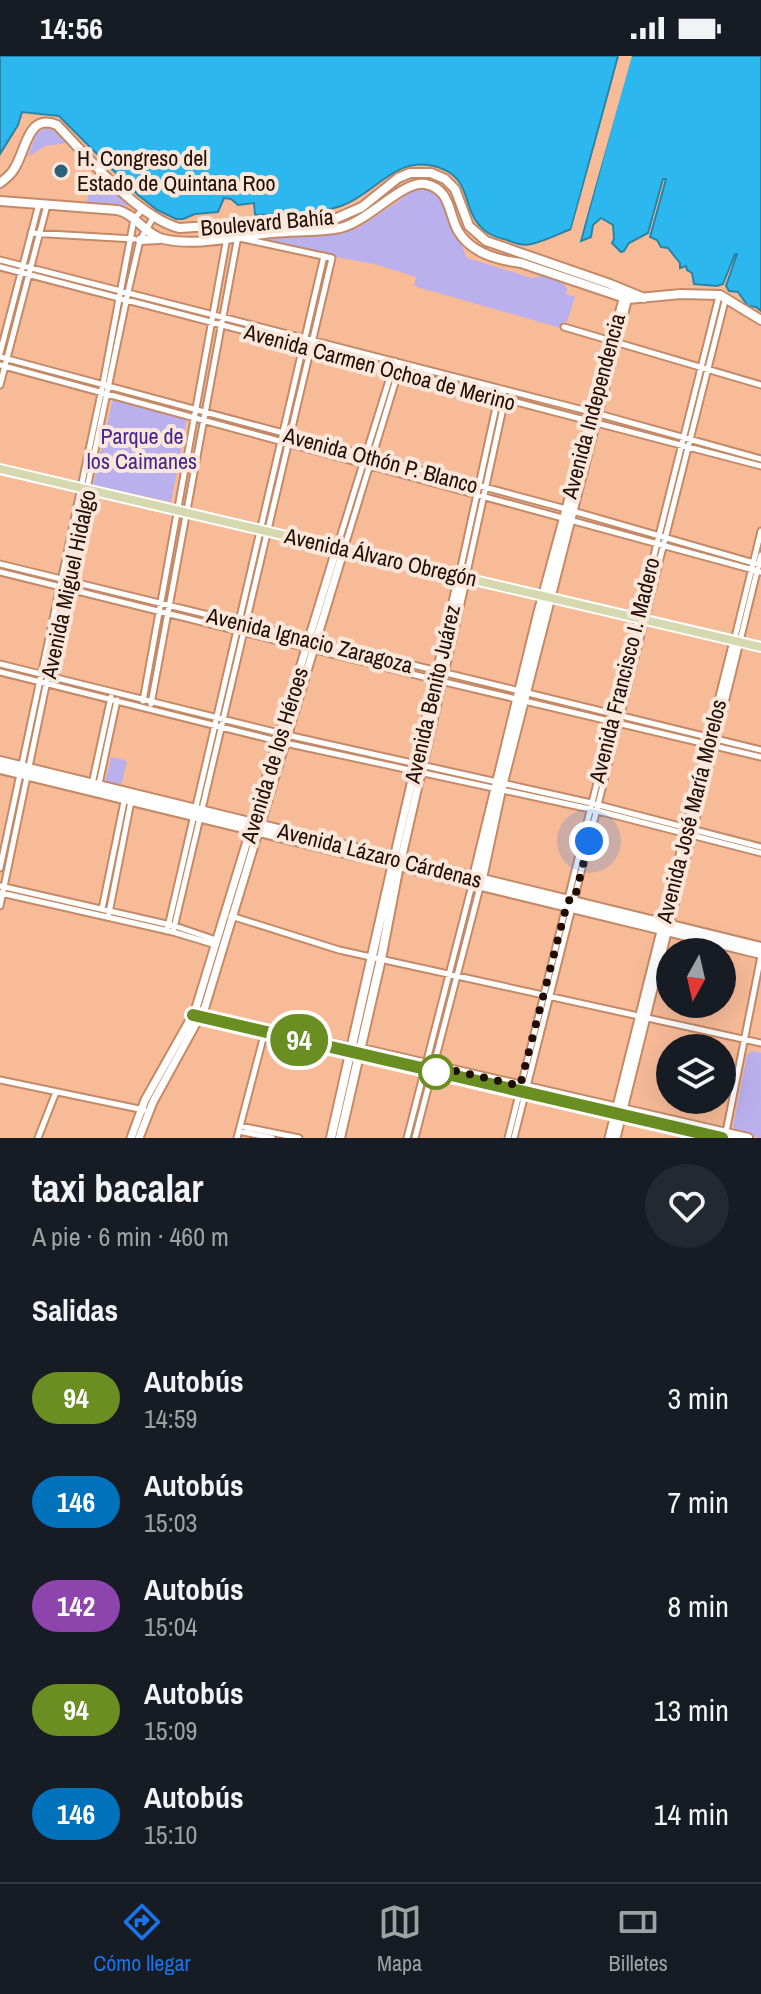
<!DOCTYPE html>
<html lang="es">
<meta charset="utf-8">
<style>
:root{--surface:#171b24;--page:#242831;--text:#f1f3f6;--muted:#9ea1a6;--line:#363941;--accent:#1a73e8}
body{margin:0;font-family:"Archivo Narrow",sans-serif;background:var(--page);color:var(--text);height:100vh;display:flex;flex-direction:column;font-size:30px;white-space:nowrap}
*{box-sizing:border-box;margin:0}
p{font-size:26px;color:var(--muted)}
.icon{flex:none;width:44px;height:44px;fill:none;stroke:currentColor;stroke-width:2;stroke-linecap:round;stroke-linejoin:round}
.map{position:relative;height:1082px;overflow:hidden}
.panel{display:flex;flex-direction:column;background:var(--surface);flex:1}
.panel>*{flex:none}
.badge{padding:0 16px;border-radius:26px;font-size:28px;line-height:52px}
.needle{width:52px;rotate:188deg}
.tools{position:absolute;left:656px;top:882px;display:grid;gap:16px}
.tools a{display:grid;place-items:center;width:80px;height:80px;border-radius:50%;background:var(--surface);box-shadow:0 8px 32px #0002;font-size:40px}
.you{position:absolute;width:40px;height:40px;margin:-20px;border:6px solid #fff;border-radius:50%;background:#1a73e8;box-shadow:0 0 0 12px #1a73e833}
.map>.badge{position:absolute;translate:-50% -50%;box-shadow:0 0 0 4px #fff}
h2{padding:0 32px;font-size:30px;line-height:72px}
.round{display:grid;place-items:center;flex:none;width:84px;height:84px;border-radius:42px;background:var(--page)}
.headline{display:flex;align-items:center;justify-content:space-between;height:136px;padding:0 32px}
h1{font-size:38px;font-weight:700;line-height:60px}
ul{padding:0;list-style:none}
li{display:flex;align-items:center;gap:24px;height:104px;padding:0 32px}
li div{flex:1}
li b{display:block;font-size:30px}
li em{font-style:normal}
li .badge{min-width:88px;font-weight:700;text-align:center}
.status{display:flex;justify-content:space-between;align-items:center;height:56px;padding:0 40px;background:var(--surface);direction:ltr}
.status svg{height:22px;fill:currentColor}
.tab-bar{display:flex;justify-content:space-around;align-items:center;height:112px;border-top:2px solid var(--line);background:var(--surface);font-size:22px;color:var(--muted)}
.tab-bar a{display:grid;justify-items:center;gap:4px}
.tab-bar .on{color:var(--accent)}
.map>svg:first-child{display:block}
</style>
<div class="status"><b>14:56</b><svg viewBox="0 0 49 12"><path d="M0 12V9h3v3zM5 12V6h3v6zM10 12V3h3v9zM15 12V0h3v12zM26 1h20v11H26zM47 4h2v5h-2z"/></svg></div>
<div class="map">
<svg width="761" height="1082" viewBox="0 0 761 1082">
<rect width="100%" height="100%" fill="#f8bb98"/>
<!-- green -->
<path fill="#b9b0ed" d="M46,72L55,75L67,87L45,90L28,101L36,78Z
M93,126H105L130,150L86,147Z
M425,132L438,137L443,143L467,202L532,222L541,220L563,227L567,233L566,238L575,241L567,266H563L561,272L414,230L416,221L378,209L266,187L264,184L265,181L358,172L399,145L412,133Z
M113,343L187,363L171,446L93,429Z
M111,701L127,705L121,730L105,726Z
M752,995L761,997V1082L736,1076L733,1071L747,999Z"/>
<!-- water -->
<path fill="#2db7ef" stroke="#2a84a8" stroke-width="2" d="M0,0H618L571,173C558,178 545,185 531,188C524,190 514,187 507,184C498,182 486,178 480,170C461,150 473,120 434,110C395,100 374,139 341,150C315,159 282,158 255,159L254,147L238,149L231,143L224,142L218,156L195,158L183,163H176L157,154L138,139L59,60L22,56L18,69L0,98Z
M630,0H761V255L756,251L748,250L738,236L729,235L726,230L737,198H735L723,228L717,230L694,228L692,217L687,214L686,210L680,212V207L668,192L661,191L657,184L650,181L666,123H663L648,177L629,187L624,195L621,196L612,187L614,183L613,169L601,162L593,169L591,181L581,185Z"/>
<!-- pier -->
<path fill="#f8bb98" d="M620,0L622,1L575,174L570,178Z
M626,0H632L579,188L577,184Z"/>
<g fill="none" stroke-linecap="round" stroke-linejoin="round">
<!-- minor casing -->
<g stroke="#c48a68" stroke-width="9">
<path id="minor" d="M31,177L134,183
M0,204L599,358L761,403
M0,211L761,410
M564,271L761,329
M0,297L39,148
M0,301L566,453L761,509
M0,309L761,516
M0,329L47,149
M337,491L395,305
M344,493L399,314
M0,508L761,694
M0,516L436,624L761,701
M459,520L498,342L504,334
M466,521L505,343
M734,585L761,475
M740,585L761,499
M0,608L287,679L591,747L761,791
M0,616L285,687L590,753L761,797
M143,645L229,170
M151,648L240,169
M92,728L111,641
M99,728L117,644
M0,812L103,328L134,163L142,154
M0,830L175,870L216,884
M1,837L173,876L216,889
M0,850L128,236L140,184L153,162
M102,853L125,741
M109,857L131,745
M231,860L339,894L761,987
M167,875L324,200
M173,876L332,202L244,183
M202,957L352,991
M198,960L352,996
M0,1024L144,1054
M240,1070L299,1082
M239,1075L272,1082
M726,1076L761,900
M38,1082L56,1036
M237,1082L265,975
M407,1082L472,829
M415,1082L480,831
M508,1082L719,240
M514,1082L726,241"/>
</g>
<!-- tertiary casing -->
<g stroke="#c48a68" stroke-width="11">
<path id="tertiary" d="M394,802L459,520
M401,804L466,521
M131,1082L145,1044L195,955L337,491
M139,1082L153,1046L205,951L344,493
M609,1082L734,585
M616,1082L739,586"/>
</g>
<!-- secondary casing -->
<g stroke="#c48a68" stroke-width="12">
<path id="secondary" d="M0,127C5,123 11,119 14,113C26,96 27,56 57,69C89,102 136,160 179,172L337,162L362,151L398,122L410,117H431L445,123L455,133L469,170L486,185L610,228L644,242
M0,145L117,154C136,158 144,178 163,183C197,191 238,180 273,177C295,175 318,176 340,172C368,166 403,124 425,128C451,133 448,157 458,175C471,197 497,204 521,207L628,243L681,238L720,239L761,264
M140,184L159,183
M0,705L761,891
M0,713L761,898
M473,825L538,558L625,238
M481,827L501,734L628,239
M353,991L748,1082
M563,1045L722,1082
M331,1082L393,807
M340,1082L381,903L399,809"/>
</g>
<!-- primary casing -->
<g stroke="#fff" stroke-width="12">
<path id="primary" d="M0,413L761,591"/>
</g>
<!-- minor -->
<use href="#minor" stroke="#fff" stroke-width="5"/>
<!-- tertiary -->
<use href="#tertiary" stroke="#fff" stroke-width="7"/>
<!-- secondary -->
<use href="#secondary" stroke="#fff" stroke-width="8"/>
<!-- primary -->
<use href="#primary" stroke="#d6d9b0" stroke-width="8"/>
</g>
<g fill="none" stroke-linecap="round" stroke-linejoin="round">
<!-- line casing -->
<g stroke="#fff" stroke-width="18">
<path id="line" d="M193,959L722,1082"/>
</g>
<!-- line -->
<use href="#line" stroke="#6b8e23" stroke-width="12"/>
<!-- walk -->
<path stroke="#220d02" stroke-width="8" stroke-dasharray="0 14.4" d="M436,1016L434,1015L435,1010L520,1030L568,844L574,845L589,785"/>
</g>
<!-- markers -->
<circle fill="#29617b" stroke="#fae7dc" stroke-width="3" cx="61" cy="115" r="8"/>
<circle fill="#fff" stroke="#6b8e23" stroke-width="4" cx="436" cy="1016" r="16"/>
<g text-anchor="middle" dominant-baseline="central" stroke-width="8" stroke-linejoin="round" paint-order="stroke">
<!-- poi labels -->
<g font-size="22" fill="#220d02" stroke="#fae7dc" text-anchor="start">
<text x="77" y="102">H. Congreso del<tspan x="77" dy="25">Estado de Quintana Roo</tspan></text>
</g>
<!-- street labels -->
<g font-size="22" fill="#220d02" stroke="#fae7dc">
<text transform="translate(267 166) rotate(-5)">Boulevard Bahía</text>
<text transform="translate(380 311) rotate(15)">Avenida Carmen Ochoa de Merino</text>
<text transform="translate(593 350) rotate(-75)">Avenida Independencia</text>
<text transform="translate(381 404) rotate(15)">Avenida Othón P. Blanco</text>
<text transform="translate(381 501) rotate(13)">Avenida Álvaro Obregón</text>
<text transform="translate(68 528) rotate(-78)">Avenida Miguel Hidalgo</text>
<text transform="translate(310 584) rotate(14)">Avenida Ignacio Zaragoza</text>
<text transform="translate(624 614) rotate(-76)">Avenida Francisco I. Madero</text>
<text transform="translate(432 638) rotate(-77)">Avenida Benito Juárez</text>
<text transform="translate(274 699) rotate(-73)">Avenida de los Héroes</text>
<text transform="translate(691 755) rotate(-76)">Avenida José María Morelos</text>
<text transform="translate(380 799) rotate(14)">Avenida Lázaro Cárdenas</text>
</g>
<!-- park labels -->
<g font-size="22" fill="#472390" stroke="#fae7dc">
<text x="142" y="380">Parque de<tspan x="142" dy="25">los Caimanes</tspan></text>
</g>
</g>
</svg>
<div class="tools">
<a><svg class="needle" viewBox="-14 -14 28 28"><path d="M0-13l5 13h-10z" fill="#e53935"/><path d="M0 13l5-13h-10z" fill="#9ea1a6"/></svg></a>
<a><svg class="icon" aria-label="layers" viewBox="0 0 24 24"><path d="M12 4l9 5-9 5-9-5zM3 14l9 5 9-5"/></svg></a>
</div>
<div class="you" style="left:589px;top:785px"></div>
<b class="badge" style="left:299px;top:984px;background:#6b8e23;color:#fff">94</b>
</div>
<section class="panel">
<div class="headline"><div><h1>taxi bacalar</h1><p>A pie · 6 min · 460 m</p></div><a class="round"><svg class="icon" aria-label="heart" viewBox="0 0 24 24"><path d="M12 20l-8-8c-3-5 5-10 8-4 3-6 11-1 8 4z"/></svg></a></div>
<h2>Salidas</h2>
<ul>
<li><span class="badge" style="background:#6b8e23;color:#fff">94</span><div><b>Autobús</b><p>14:59</p></div><em>3 min</em></li>
<li><span class="badge" style="background:#0072bc;color:#fff">146</span><div><b>Autobús</b><p>15:03</p></div><em>7 min</em></li>
<li><span class="badge" style="background:#8e44ad;color:#fff">142</span><div><b>Autobús</b><p>15:04</p></div><em>8 min</em></li>
<li><span class="badge" style="background:#6b8e23;color:#fff">94</span><div><b>Autobús</b><p>15:09</p></div><em>13 min</em></li>
<li><span class="badge" style="background:#0072bc;color:#fff">146</span><div><b>Autobús</b><p>15:10</p></div><em>14 min</em></li>
</ul>
</section>
<nav class="tab-bar">
<a class="on"><svg class="icon" aria-label="directions" viewBox="0 0 24 24"><path d="M12 3l9 9-9 9-9-9zM9 14v-3h6M13 9l2 2-2 2"/></svg>Cómo llegar</a>
<a><svg class="icon" aria-label="map" viewBox="0 0 24 24"><path d="M3 6l6-2 6 2 6-2v14l-6 2-6-2-6 2zM9 4v14M15 6v14"/></svg>Mapa</a>
<a><svg class="icon" aria-label="tickets" viewBox="0 0 24 24"><path d="M3 7h18v10H3zM15 7v10"/></svg>Billetes</a>
</nav>
